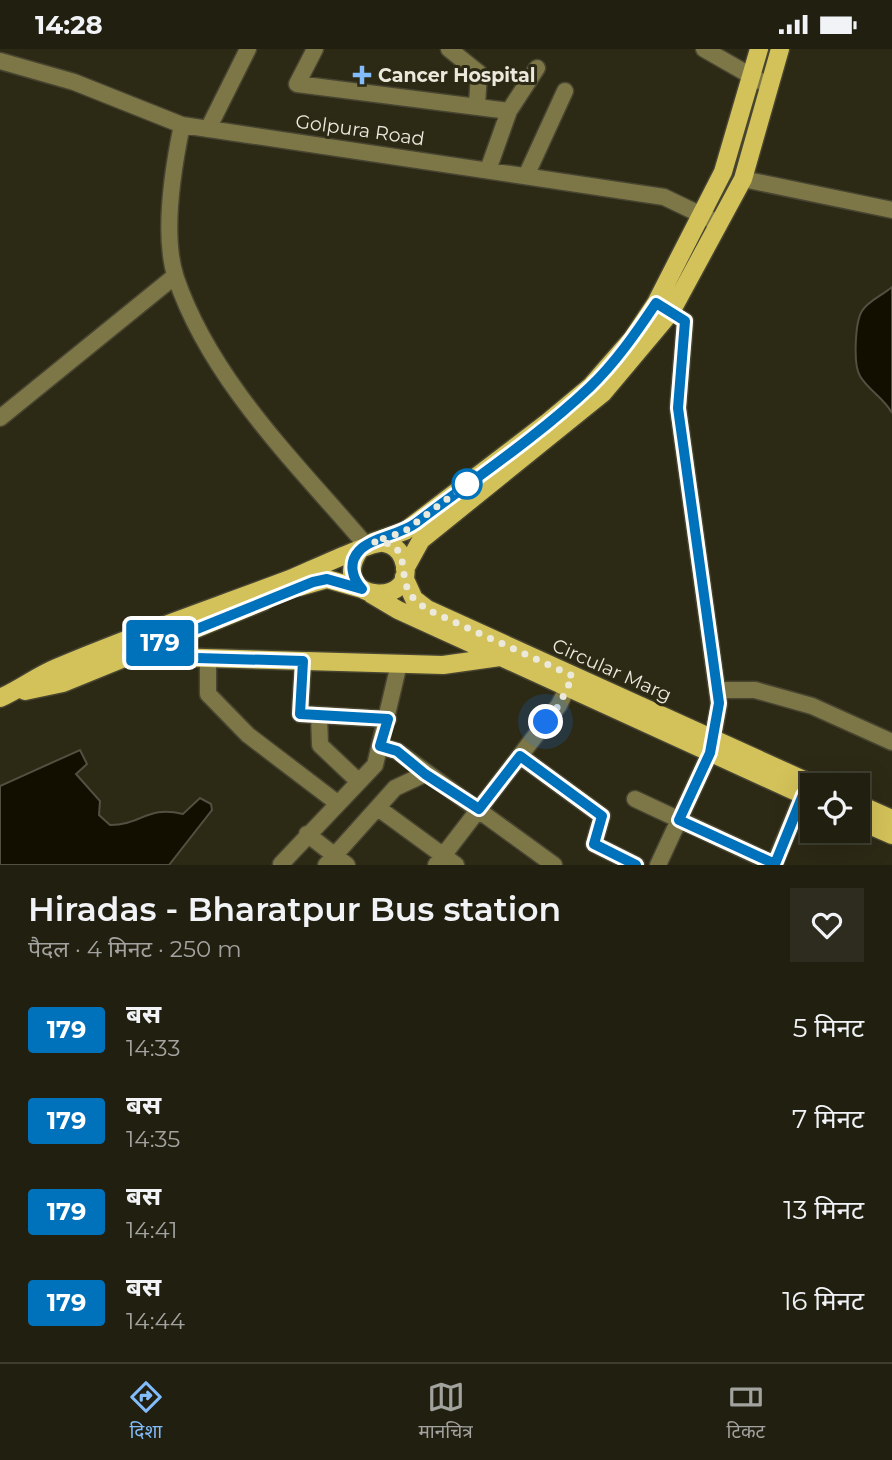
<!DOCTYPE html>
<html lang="hi">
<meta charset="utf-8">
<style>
:root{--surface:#211f10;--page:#2d2c1e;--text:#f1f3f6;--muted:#a2a29f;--line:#3e3d30;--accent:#82bcfa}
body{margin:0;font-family:Montserrat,"Noto Sans Devanagari",sans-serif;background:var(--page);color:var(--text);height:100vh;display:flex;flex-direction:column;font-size:26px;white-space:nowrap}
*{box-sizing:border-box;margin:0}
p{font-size:23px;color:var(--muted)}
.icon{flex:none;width:38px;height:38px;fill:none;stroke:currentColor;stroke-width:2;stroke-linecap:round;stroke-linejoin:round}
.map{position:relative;height:816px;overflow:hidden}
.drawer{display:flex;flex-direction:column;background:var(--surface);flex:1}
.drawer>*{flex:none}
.badge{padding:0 14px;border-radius:5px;font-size:24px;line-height:46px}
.controls{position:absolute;left:800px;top:724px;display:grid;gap:14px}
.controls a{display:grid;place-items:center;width:70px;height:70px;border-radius:0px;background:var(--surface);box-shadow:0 7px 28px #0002,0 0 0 2px var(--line);font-size:35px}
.you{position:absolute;width:35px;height:35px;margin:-18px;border:5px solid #fff;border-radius:50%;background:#1a73e8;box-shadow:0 0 0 10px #1a73e833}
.map>.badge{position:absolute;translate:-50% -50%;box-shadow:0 0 0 4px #fff}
.round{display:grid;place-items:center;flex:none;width:74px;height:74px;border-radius:0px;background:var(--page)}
.head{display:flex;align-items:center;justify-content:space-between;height:119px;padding:0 28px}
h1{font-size:33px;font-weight:600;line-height:52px}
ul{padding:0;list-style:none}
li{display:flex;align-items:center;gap:21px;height:91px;padding:0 28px}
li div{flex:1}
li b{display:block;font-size:26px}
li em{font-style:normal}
li .badge{min-width:77px;font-weight:700;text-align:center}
.status{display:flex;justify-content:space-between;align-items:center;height:49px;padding:0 35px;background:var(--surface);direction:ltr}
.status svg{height:19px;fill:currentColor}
.tab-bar{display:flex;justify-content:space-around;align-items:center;height:98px;border-top:2px solid var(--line);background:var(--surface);font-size:19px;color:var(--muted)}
.tab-bar a{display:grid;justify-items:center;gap:4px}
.tab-bar .active{color:var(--accent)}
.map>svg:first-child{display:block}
</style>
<div class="status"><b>14:28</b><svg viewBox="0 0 49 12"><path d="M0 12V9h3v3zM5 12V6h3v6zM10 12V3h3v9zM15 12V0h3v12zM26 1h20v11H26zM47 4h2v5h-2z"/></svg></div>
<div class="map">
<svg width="892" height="816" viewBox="0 0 892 816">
<rect width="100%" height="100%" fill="#2c2915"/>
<!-- water -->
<path fill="#120f00" stroke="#535042" stroke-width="2" d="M892,238V364C884,349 868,341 860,327C853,316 855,273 862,262C868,252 883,246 892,238Z
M80,701L87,715L76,725L100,752L99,766L110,776C142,776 147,756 183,765L200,749L211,755L212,761L169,816H0V737Z"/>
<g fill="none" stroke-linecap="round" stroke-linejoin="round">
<!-- minor casing -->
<g stroke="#474431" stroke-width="19">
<path id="minor" d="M315,0L297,35L509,62L488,121
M449,0L479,24L477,56
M704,0L760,32
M0,12L74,33L182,76L664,148L712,171
M509,62L537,19
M182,76C173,119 162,187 176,229C211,332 297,415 366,496
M208,80L248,0
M526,127L565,42
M743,130L892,161
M0,369L175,227
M208,609V645L248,686L336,753
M303,612L300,665L388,670
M717,641H755L812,657L892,693
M319,666L320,696L358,732
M380,697L397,702L554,816
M520,707L602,767L594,795L636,816
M635,750L774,815
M378,759L456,816
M307,785L347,816
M281,815L375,716L399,615
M326,816L395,739L425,725
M436,816L559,656L572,629
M658,816L710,704L719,655L678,359L685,272L662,258
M774,816L803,746"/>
</g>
<!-- major casing -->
<g stroke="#474431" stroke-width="21">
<path id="major" d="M373,493L405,482L548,373L591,337L632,290L656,254L723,123L759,0
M405,520L421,491L603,344L671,263L743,130L780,0
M404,528L414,550L427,560L817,737
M299,538L327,530L362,540
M371,545L398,561L812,750
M137,607L443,616L500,608
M25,642L63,634L264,552
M0,649C20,640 37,627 56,619C133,586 213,559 290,530C308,523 371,492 384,494C392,495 400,501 403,510C422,560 326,554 359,502
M858,755L892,770
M858,771L892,786"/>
</g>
<!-- minor -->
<use href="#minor" stroke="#7d7646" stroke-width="16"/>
<!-- major -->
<use href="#major" stroke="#d3c259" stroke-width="18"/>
</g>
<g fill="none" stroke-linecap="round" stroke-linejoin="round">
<!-- line casing -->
<g stroke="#fff" stroke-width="16">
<path id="line" d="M636,816L594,795L602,767L520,707L479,760L425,725L397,702L380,697L388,670L300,665L303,612L130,607L313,533L327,530L362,540C352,529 348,514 359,502C370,489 400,486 416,474C474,430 537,388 590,338C615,314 636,284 656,254L685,272L678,359L719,654L710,704L679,771L775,815L803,746"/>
</g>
<!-- line -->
<use href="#line" stroke="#0072bc" stroke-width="10"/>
<!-- walk -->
<path stroke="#ebe9dc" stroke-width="7" stroke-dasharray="0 12.6" d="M467,435L405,482L373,493C413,492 397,523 410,545C414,551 421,555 426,560L573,627L559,656L546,673"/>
</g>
<!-- markers -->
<path fill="#82bcfa" stroke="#2c2915" stroke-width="2.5" d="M358.5 15.5h7v7h7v7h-7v7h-7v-7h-7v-7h7z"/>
<circle fill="#fff" stroke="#0072bc" stroke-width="3.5" cx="467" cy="435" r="14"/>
<g text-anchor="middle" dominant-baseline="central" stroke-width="6" stroke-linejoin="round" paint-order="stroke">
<!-- poi labels -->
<g font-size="19" font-weight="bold" fill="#ebe9dc" stroke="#2c2915" text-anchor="start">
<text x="378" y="26">Cancer Hospital</text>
</g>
<!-- street labels -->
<g font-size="19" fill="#ebe9dc" stroke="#2c2915">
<text transform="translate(360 81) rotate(8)">Golpura Road</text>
<text transform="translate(612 621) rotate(24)">Circular Marg</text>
</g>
</g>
</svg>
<div class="controls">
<a><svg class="icon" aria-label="locate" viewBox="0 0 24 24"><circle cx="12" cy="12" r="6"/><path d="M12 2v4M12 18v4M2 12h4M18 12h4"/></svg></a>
</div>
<div class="you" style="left:546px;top:673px"></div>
<b class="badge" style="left:160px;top:594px;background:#0072bc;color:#fff">179</b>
</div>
<section class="drawer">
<div class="head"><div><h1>Hiradas - Bharatpur Bus station</h1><p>पैदल · 4 मिनट · 250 m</p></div><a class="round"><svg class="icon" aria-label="heart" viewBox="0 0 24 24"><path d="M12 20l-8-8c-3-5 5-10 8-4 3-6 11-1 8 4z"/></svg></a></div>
<ul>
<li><span class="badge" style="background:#0072bc;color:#fff">179</span><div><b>बस</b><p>14:33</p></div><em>5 मिनट</em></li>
<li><span class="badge" style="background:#0072bc;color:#fff">179</span><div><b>बस</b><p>14:35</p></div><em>7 मिनट</em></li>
<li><span class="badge" style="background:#0072bc;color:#fff">179</span><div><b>बस</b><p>14:41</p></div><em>13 मिनट</em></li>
<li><span class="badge" style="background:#0072bc;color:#fff">179</span><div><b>बस</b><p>14:44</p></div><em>16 मिनट</em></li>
</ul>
</section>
<nav class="tab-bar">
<a class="active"><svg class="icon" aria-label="directions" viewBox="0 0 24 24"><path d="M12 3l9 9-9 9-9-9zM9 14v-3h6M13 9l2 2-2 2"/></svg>दिशा</a>
<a><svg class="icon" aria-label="map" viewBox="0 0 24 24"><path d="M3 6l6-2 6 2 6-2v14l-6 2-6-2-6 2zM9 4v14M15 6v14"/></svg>मानचित्र</a>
<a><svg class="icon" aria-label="tickets" viewBox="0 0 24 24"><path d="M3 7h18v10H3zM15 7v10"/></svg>टिकट</a>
</nav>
